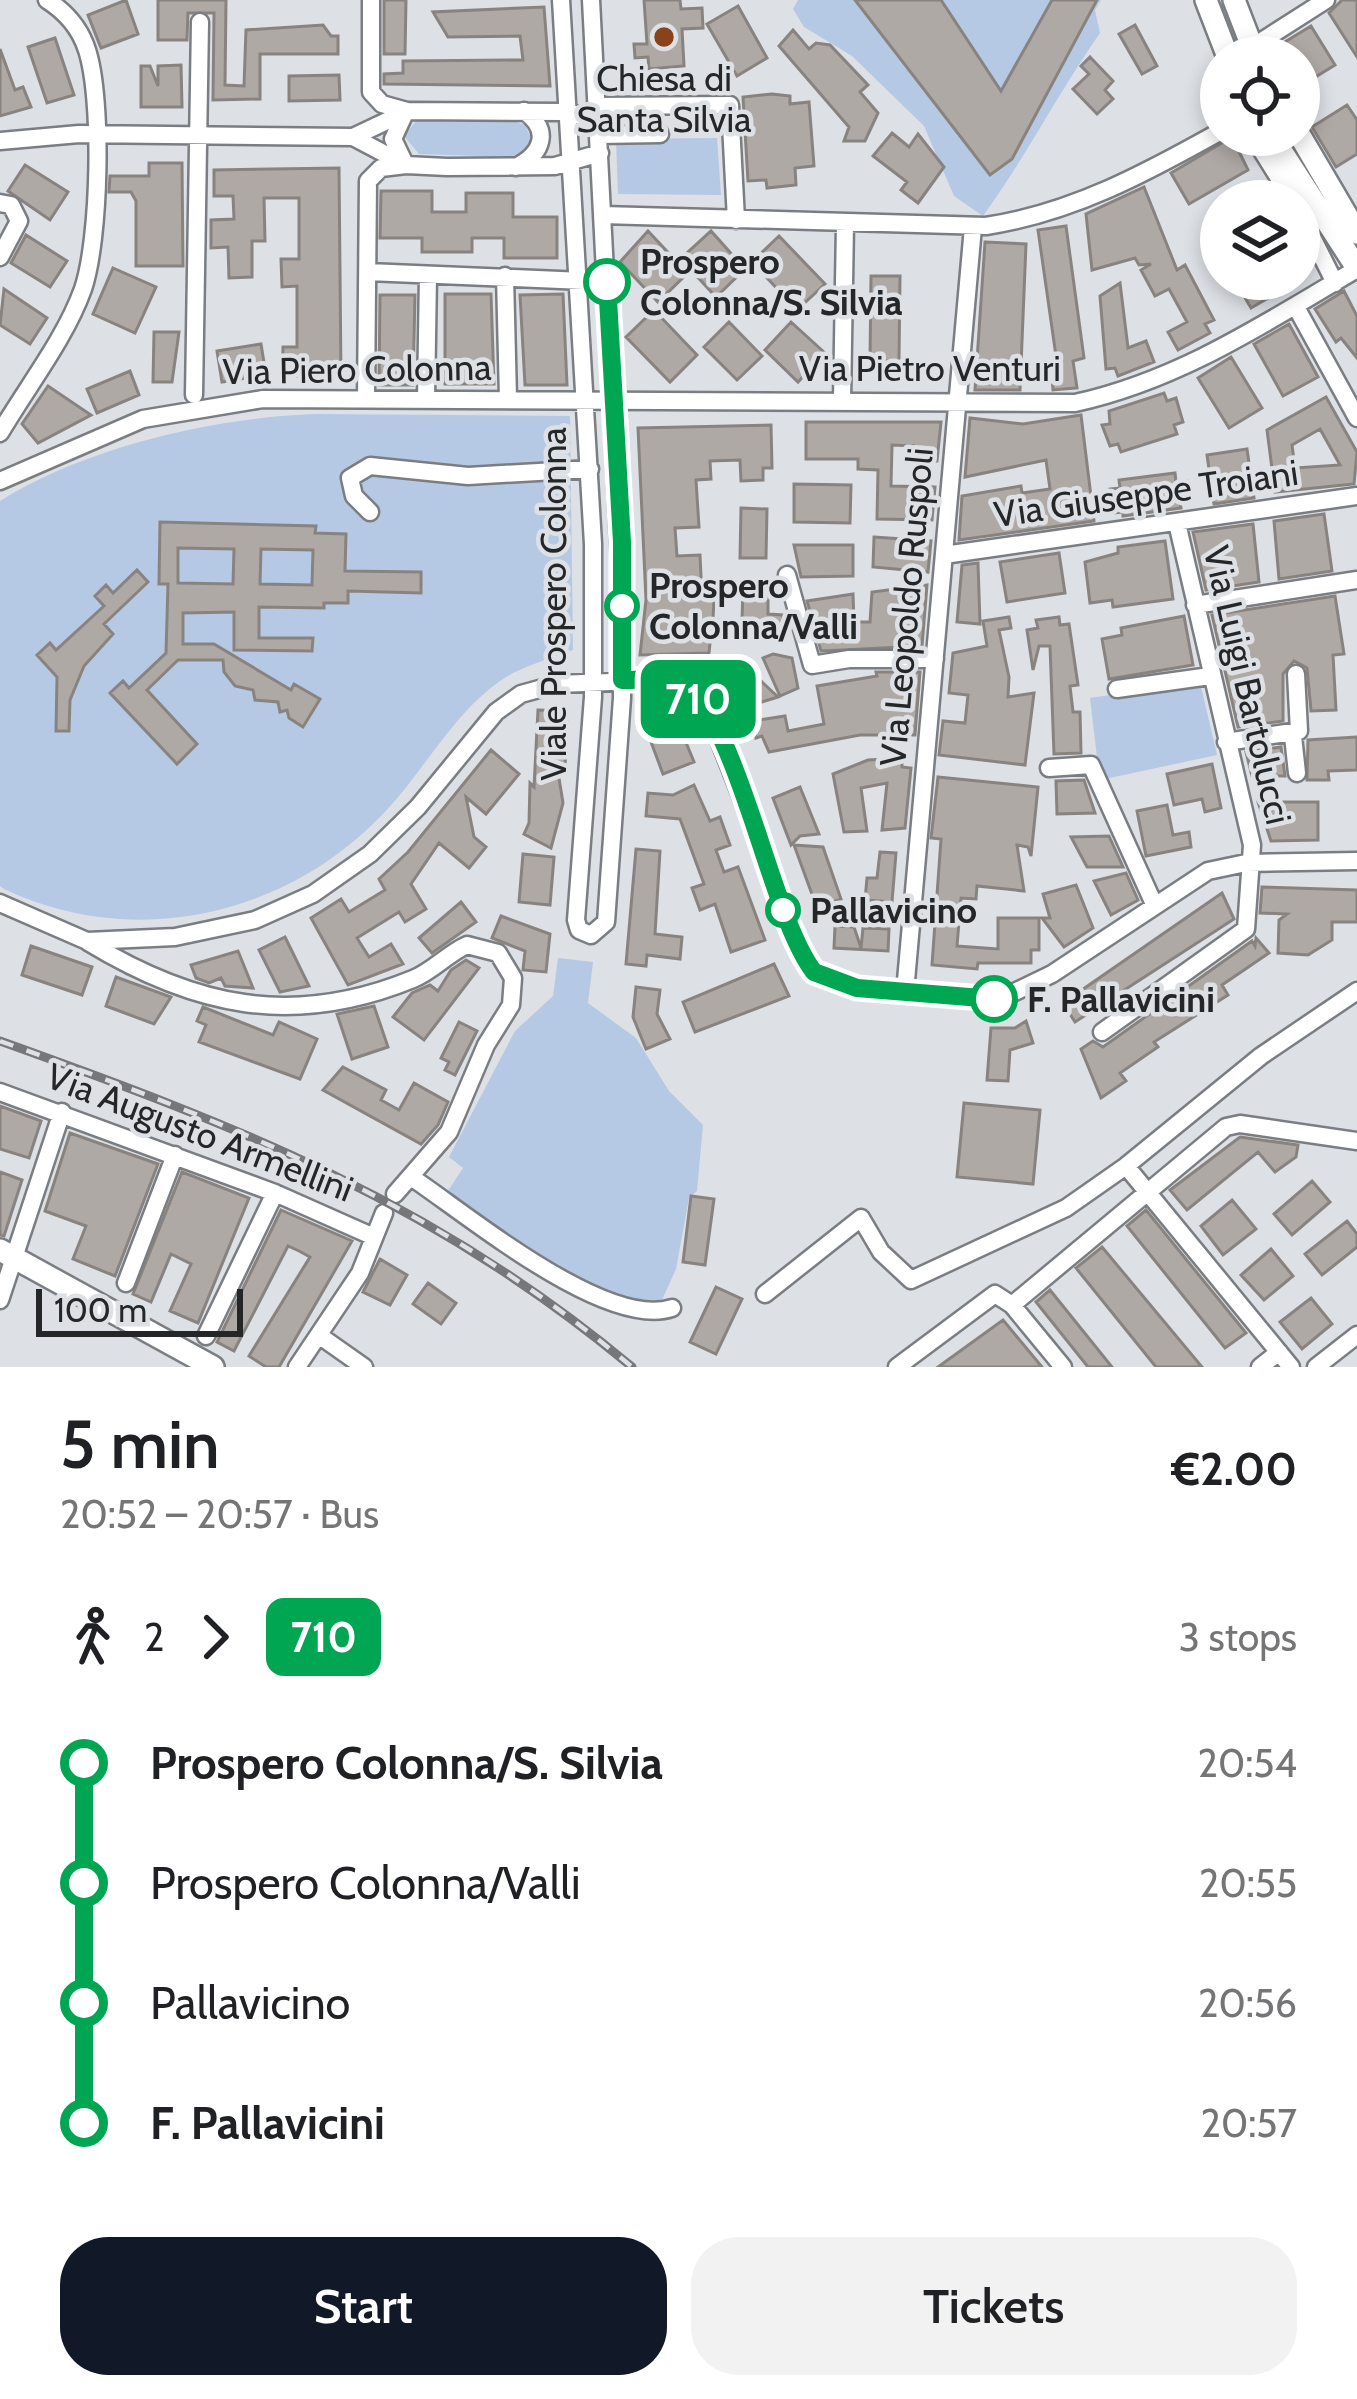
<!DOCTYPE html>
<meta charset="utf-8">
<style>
:root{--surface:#fff;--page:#f2f2f2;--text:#202124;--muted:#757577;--accent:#111827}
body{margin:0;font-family:Cabin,sans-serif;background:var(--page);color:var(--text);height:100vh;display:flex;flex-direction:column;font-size:45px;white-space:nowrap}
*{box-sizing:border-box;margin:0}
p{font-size:39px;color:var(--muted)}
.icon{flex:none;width:66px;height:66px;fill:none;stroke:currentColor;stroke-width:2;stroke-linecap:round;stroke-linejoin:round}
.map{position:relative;height:1367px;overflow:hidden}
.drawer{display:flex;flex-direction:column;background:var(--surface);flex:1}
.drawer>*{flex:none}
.badge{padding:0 24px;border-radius:18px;font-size:42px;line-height:78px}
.controls{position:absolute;left:1200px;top:36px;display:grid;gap:24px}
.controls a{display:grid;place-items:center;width:120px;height:120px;border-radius:50%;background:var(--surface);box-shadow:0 6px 18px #0003;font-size:60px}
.scale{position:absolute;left:36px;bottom:30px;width:207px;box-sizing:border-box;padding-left:12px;border:6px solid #242628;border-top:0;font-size:33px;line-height:42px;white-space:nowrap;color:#242628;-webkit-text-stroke:9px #dde0e5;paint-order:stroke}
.map>.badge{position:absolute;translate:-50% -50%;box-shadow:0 0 0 6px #fff}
.legs{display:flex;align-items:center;gap:18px;height:132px;padding:0 60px;font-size:39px}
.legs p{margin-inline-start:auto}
.headline{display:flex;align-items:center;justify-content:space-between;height:204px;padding:0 60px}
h1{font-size:66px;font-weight:600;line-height:90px}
.primary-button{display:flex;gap:24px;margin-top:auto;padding:24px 60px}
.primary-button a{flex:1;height:138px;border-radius:48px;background:var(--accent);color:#fff;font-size:48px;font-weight:600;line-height:138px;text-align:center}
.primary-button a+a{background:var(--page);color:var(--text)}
ul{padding:0 60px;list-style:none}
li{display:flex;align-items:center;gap:42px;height:120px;font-size:45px}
li i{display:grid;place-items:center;width:18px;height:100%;margin:0 15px;background:currentColor}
li i::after{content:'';width:30px;height:30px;margin:-15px;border:9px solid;border-radius:50%;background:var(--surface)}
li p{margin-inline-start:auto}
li:first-child i{background:linear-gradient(#0000 50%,currentColor 0)}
li:last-child i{background:linear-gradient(currentColor 50%,#0000 0)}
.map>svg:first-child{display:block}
</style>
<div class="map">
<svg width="1357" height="1367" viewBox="0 0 1357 1367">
<rect width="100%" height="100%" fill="#dde0e5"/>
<!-- green -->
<path fill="#b5c9e4" d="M798,0H1101L1095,10L1100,33C1058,93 1026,157 983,216L954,196L924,126L852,56L804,27L793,9Z
M416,121H513L525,125L531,138L526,150L511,157L419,154L404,136Z
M717,138L721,195L618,194L616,139Z
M316,414L570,416L573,650C553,657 532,664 513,673C455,705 423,776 376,821C278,918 131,949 4,889L0,886V501C85,447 216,417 316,414Z
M1200,682L1217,755L1105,779L1097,757L1090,698Z
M558,958L593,962L588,1003L636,1038L669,1091L703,1125L697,1191L689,1198L676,1269L657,1311L579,1285L446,1194L463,1168L449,1157L515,1031L553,996Z"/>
<!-- building -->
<path fill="#afa9a6" stroke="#898380" stroke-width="3" fill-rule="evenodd" d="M126,0L138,34L101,48L88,15Z
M158,0H226L225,85L244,86L246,30L323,25L331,36H338V54H260V99L213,100L214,13H188L187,40H158Z
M384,0H406L405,54H384Z
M644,0H680L681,9L702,8L703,28L682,29L684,66L649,69L648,57L635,58L634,44H647Z
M855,0H941L1001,91L1052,0H1097L1012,159L990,175Z
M1342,0H1357V57L1329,13Z
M738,6L767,58L737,76L707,24Z
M544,7L550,86L384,84V74L403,73V61L523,60L520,36L448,37L433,12Z
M1135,25L1157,66L1142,74L1119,34Z
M1311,26L1335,65L1299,87V57H1271L1270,51Z
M793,30L809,49L816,43L830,45L868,85L860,92L878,113L865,141H844L849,127L779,46Z
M55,38L74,95L47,103L28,47Z
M0,49L15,90L23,87L31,107L0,116Z
M1090,57L1113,81L1105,90L1113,99L1097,114L1073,89L1089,74L1081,66Z
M181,65L182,107H141V66H150L158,86V66Z
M339,75L340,100L289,101V76Z
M772,94L790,96V104L809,102L814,166L795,168L796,185L767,188L766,180L748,181L743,97Z
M1347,105L1357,120V154L1336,167L1312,127Z
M892,133L909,147L918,134L944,167L918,203L901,190L907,182L873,156Z
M1232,137L1248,170L1189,204L1171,173Z
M149,163H182L183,266H136V201L131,192H109L110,176H149Z
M25,165L68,192L50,220L8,191Z
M339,168L341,377L282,376L283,347H297V286L282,287L281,259H299V198H264L265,241H252V277L229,278L228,247L211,248V220L234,219L233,196H214V170Z
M1144,187L1177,270L1185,265L1214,320L1205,324L1210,333L1178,350L1168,332L1187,322L1169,289L1155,296L1141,270L1151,264L1139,265L1135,258L1092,270L1086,214Z
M381,191H432V212H466V193H513V217H557V258H504V238H472V252H422V238H380Z
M1066,226L1084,358L1073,361L1077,388L1053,390L1052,378L1059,377L1038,230Z
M648,231L677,262L711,231L745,269L716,297L691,270L658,302L620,262Z
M26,235L67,261L50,287L11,263Z
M779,236L825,284L797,310L752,262Z
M985,242L1026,244L1020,390H975Z
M113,268L156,287L135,333L93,314Z
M871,276H900L899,361H870Z
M1234,279H1301L1251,308Z
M1120,283L1128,348L1146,341L1154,362L1118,376L1115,368L1106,369L1100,296Z
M4,289L47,318L30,344L0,325Z
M1344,291L1357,316V358L1341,338L1336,342L1315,309Z
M445,294H491L494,384H445Z
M563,294L567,385H525L520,295Z
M380,295H415L413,385H379Z
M654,310L697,355L670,382L626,337Z
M729,322L762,356L737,380L704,347Z
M791,322L825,353L798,382L765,350Z
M1289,324L1318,377L1283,396L1254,344Z
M154,332H179L172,382H153Z
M261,344L266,375L222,382L217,351Z
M1231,357L1262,408L1229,428L1198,378Z
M130,371L139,395L97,413L87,389Z
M48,386L91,415L38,443L22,424Z
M1164,393L1167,401L1176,398L1183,422L1174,425L1177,434L1121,452L1118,444L1110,446L1102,425L1110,424L1109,411Z
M1326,397L1357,452L1354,484L1275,492L1267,430ZM1320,429L1340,465L1295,468L1292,445Z
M1081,415L1094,521L959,540L962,496L1021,486L1022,493L1050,489L1046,460L965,477L970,418L1023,424Z
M806,422H941L937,461H914V446L892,445L891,486L935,487L932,520L877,519L878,470L858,469V459H806Z
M771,425L772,468H763V480L741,481L740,460L710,461L711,479L696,480L699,527L675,528L677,556L700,555L702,597L714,598L713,620L742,621L743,588L768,589V614L783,615L782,635L711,633L709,653L640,655L646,600L638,428Z
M1247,449L1254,498L1214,504L1207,455Z
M1175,473L1176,482L1187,481L1189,502L1180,503L1181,508L1123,516V512L1113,513L1110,489L1120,488L1119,480Z
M794,484L851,485L850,523L794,522Z
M741,508L767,509L766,558H740Z
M1324,514L1332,571L1279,579L1274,521Z
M160,522L316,526L315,533L346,534L345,571L421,572V593L348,591V603H324V608L259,607V638H313L312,651L234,650V612L183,613V644H214L291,690L294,684L320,699L303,727L289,718L287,710L280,712L278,702L255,700L253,690L235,686L224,672L223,660H178L147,690L197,744L177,764L110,693L123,681L129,688L166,653L168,584H159ZM178,548L234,549L233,584L178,583ZM261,549L313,550L312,585L260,584Z
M1253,524L1259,582L1206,590L1193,532Z
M874,537L931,541L928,572L873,567Z
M1165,541L1173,599L1113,607L1112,600L1090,603L1085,562L1118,553V547Z
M794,545H853V576L801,577Z
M1059,553L1065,593L1007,602L1000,562Z
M978,563L980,624L957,622L962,565Z
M137,570L148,582L104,624L113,634L84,666L70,700L69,731H56L57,677L37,655L50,643L56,650L104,606L95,596L106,585L113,593Z
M927,585L922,646L821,651L807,601L853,594L854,622H870L872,592Z
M1335,596L1344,654L1333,655L1336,710L1311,711L1307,668L1294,661L1283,674V721L1238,727L1212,615Z
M1184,616L1193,665L1109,679L1102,639L1122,635L1121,628Z
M1009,617L1011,628L999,630L1009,677L1008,697L1034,693L1025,765L939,755L943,721L965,723L968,695L949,693L953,653L987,646L983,621Z
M1059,617L1060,625L1069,624L1078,685L1070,686L1073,712H1080L1081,753L1054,754L1050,646H1039L1033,670L1027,630L1038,628L1036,620Z
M773,654L792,658L798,688L780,696L763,658Z
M745,666L778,697L739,709L725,686Z
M876,672H920L915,735H860L769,752L762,736L756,738L753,721L785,716L788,731L824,724L817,686L877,676Z
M538,710L568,711L565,766H557L563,803L551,848L524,834L529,823L530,783L534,787Z
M678,723L694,762L663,774L648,734Z
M1357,737V770L1328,771L1329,780H1307L1308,740Z
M1281,747L1285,776H1252L1246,752Z
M491,750L519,774L486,814L466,797L474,837L486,847L469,868L439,843L411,884L426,909L405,922L399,912L357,938L369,957L391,944L403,964L348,985L311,918L341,899L349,912L385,890L379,879L408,852Z
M902,758V767L911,768L905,828L882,830L887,783L861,788L867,831L844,832L833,774L868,760Z
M1212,764L1221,808L1205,812L1202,799L1174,805L1167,774Z
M938,777L1038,787L1031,856L1028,847L1017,845L1024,891L977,886L976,899L961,898L957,946L998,949V918H1039V950H1031V963H978L977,969L932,965L941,839L931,838Z
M1084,780L1095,813L1057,814L1056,781Z
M694,785L710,821L720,817L730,845L716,850L724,872L738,867L765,940L731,952L715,904L700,910L692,888L704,884L680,819L646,816L648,793L673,795Z
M800,787L819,834L800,836L791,845L773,798Z
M1258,802H1318V840L1271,841Z
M1167,805L1173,835L1189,832L1191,847L1146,856L1137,811Z
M1109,836L1123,867H1087L1071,837Z
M794,845L823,847L841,899L817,908Z
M636,849L660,851L655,934L682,937L680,959L647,955L646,966L626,964Z
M880,852L896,853L892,902L865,900L867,878H877Z
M523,854L554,857L550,905L519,902Z
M1126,873L1138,900L1111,915L1094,881Z
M1076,885L1093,928L1064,947L1042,918H1050L1043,894Z
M1262,887L1357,890V922H1332V940L1308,955L1278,953L1279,920L1287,914L1260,913Z
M1222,893L1234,919L1075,1022L1063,1003Z
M461,902L476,922L432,953L419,938Z
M501,916L550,934L546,972L523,970L525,951L492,938Z
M835,926L854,927L861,948L863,928L889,929L888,951L834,948Z
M285,937L309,986L280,992L259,950Z
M1256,938L1269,953L1222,985L1228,995L1154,1042L1158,1047L1120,1073L1126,1081L1101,1098L1081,1049L1093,1041L1103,1047L1252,941L1255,946Z
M31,946L92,967L82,995L22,975Z
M238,951L253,988L225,986L221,978L209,983L196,978L191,965Z
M466,960L479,968L424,1040L393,1017L412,993L430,985L438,991L451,970Z
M774,964L789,996L695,1032L683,1002Z
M116,977L171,997L154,1024L106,1006Z
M636,987L660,990L657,1014L670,1039L646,1049L633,1017Z
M374,1006L388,1047L352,1059L337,1014Z
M203,1007L273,1035L279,1022L317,1039L300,1079L199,1042L206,1025L197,1021Z
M1026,1021L1033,1043L1010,1050L1008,1081L987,1080L991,1028H1015Z
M459,1022L477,1031L455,1075L445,1070L449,1062L441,1058Z
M343,1067L386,1090L381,1100L399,1110L414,1083L448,1102L438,1125L421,1144L323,1090Z
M964,1103L1040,1110L1033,1184L957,1177Z
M0,1106L41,1121L29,1158L0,1149Z
M70,1133L158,1164L115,1276L73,1259L86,1226L45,1211Z
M1240,1137L1298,1145L1296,1157L1275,1172L1258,1152L1187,1210L1170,1190Z
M0,1172L22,1180L4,1236L0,1235Z
M182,1172L249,1198L198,1323L170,1311L191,1264L171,1254L151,1302L133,1294Z
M1312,1181L1330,1202L1292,1235L1274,1214Z
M691,1196L714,1199L705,1265L683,1262Z
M1232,1200L1256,1229L1223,1255L1201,1226Z
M281,1210L352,1241L279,1367H266L249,1356L310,1257L299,1251L288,1246L234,1351L217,1342Z
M1146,1210L1246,1333L1225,1348L1127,1226Z
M1347,1221L1357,1234V1247L1322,1275L1305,1254Z
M1102,1247L1202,1367H1156L1076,1268Z
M1271,1249L1293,1276L1264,1300L1241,1275Z
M380,1259L407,1275L390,1305L363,1292Z
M428,1283L456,1303L441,1324L413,1304Z
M716,1287L742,1299L716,1354L690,1342Z
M1050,1290L1112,1367H1088L1036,1302Z
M1311,1298L1332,1324L1302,1349L1280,1322Z
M1003,1320L1042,1367H938Z"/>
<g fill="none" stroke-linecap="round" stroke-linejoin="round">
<!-- minor casing -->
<g stroke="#7a7e82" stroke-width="21">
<path id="minor" d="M371,0V92L382,104L407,111
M561,0L593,544V697L576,920L579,930L591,935L606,922L622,698V603L591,0
M1251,48L1326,0
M595,106L730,105L736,220
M405,113L393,139L405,164
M599,135L660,134
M1252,135L1293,201
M353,137L408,111L567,112L597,120
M0,141L79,134L353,137L406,165L447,167L555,166L600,153
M516,167C543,153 551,130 524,111
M0,203L11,205L19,221L0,257
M1299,211L1335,283
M603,215L986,226C1072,213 1146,173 1221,131
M368,272L607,282
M505,276L508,399
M1296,307L1357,418
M194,395L200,22
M366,399L368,181L381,168L406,165
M426,399L428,275
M842,401L845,224
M0,433C27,387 65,339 83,289C100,239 103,99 87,50C80,28 66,12 47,0
M0,481L143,419L263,399L1075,403C1180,380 1265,323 1357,269
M370,512L354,496L350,478L370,466L468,476L590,469
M944,555L1357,496
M787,575L812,665L849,659H935
M1195,605L1357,580
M1117,689L1210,676
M1293,736L1297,773
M1226,742L1299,731L1296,674
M1049,768L1091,765L1154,904
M0,903L87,941L175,937L255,920L313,894L370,854L418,807L496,712L521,694L557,684L664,680L690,691L714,727L808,965L821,976L857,988L1000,999L1052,974L1208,871L1246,863L1357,861
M88,942C195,1007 293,1028 413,979C433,971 447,954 467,945L498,953L513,978L511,1005L486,1045L449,1132L395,1194
M905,992L973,227
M1102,1032L1246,929L1252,845L1177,523
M0,1092L275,1193L374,1237
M1126,1166L1291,1367
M411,1177C468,1215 606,1330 672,1308
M126,1283L175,1155
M765,1294L861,1218L881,1252L911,1280L1066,1208L1126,1166L1261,1056L1357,991
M0,1300L62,1112
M1012,1305L1226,1127L1240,1124L1357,1141
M206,1336L275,1193
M320,1336L364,1367
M297,1367L360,1273L384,1213
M897,1367L995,1294L1012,1305L1063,1367
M1260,1367L1279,1352
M1316,1367L1357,1335"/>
</g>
<!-- major casing -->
<g stroke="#7a7e82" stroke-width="26">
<path id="major" d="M1206,0L1228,57
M1234,0L1256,57
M1299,134L1357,233
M1271,135L1357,268
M0,1250L213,1367"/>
</g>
<!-- minor -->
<use href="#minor" stroke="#fff" stroke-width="16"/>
<!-- major -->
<use href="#major" stroke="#fff" stroke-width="21"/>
<!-- rail casing -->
<g stroke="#75777a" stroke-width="9">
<path id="rail" d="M0,1041C238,1126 435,1202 632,1367"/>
</g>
<!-- rail -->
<use href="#rail" stroke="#dde0e5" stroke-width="4.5" stroke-dasharray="14" stroke-linecap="butt"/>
</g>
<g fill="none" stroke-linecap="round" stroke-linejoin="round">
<!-- line-1 casing -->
<g stroke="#fff" stroke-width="27">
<path id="line-1" d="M607,282L622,542V680C639,680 661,677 677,683C738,708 768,913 814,972L857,988L994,999"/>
</g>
<!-- line-1 -->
<use href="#line-1" stroke="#00a651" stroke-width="18"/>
</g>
<!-- markers -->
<circle fill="#88431b" stroke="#dde0e5" stroke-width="4.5" cx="664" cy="37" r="12"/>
<g fill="#fff" stroke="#00a651" stroke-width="6">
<circle cx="607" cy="282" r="21"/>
<circle cx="622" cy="606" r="15"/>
<circle cx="783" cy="910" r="15"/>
<circle cx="994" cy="999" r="21"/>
</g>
<g text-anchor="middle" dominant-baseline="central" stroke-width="9" stroke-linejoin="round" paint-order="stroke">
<!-- poi labels -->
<g font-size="36" fill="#242628" stroke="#dde0e5">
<text x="664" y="78">Chiesa di<tspan x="664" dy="41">Santa Silvia</tspan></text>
</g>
<!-- stop labels -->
<g font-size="36" font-weight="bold" fill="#242628" stroke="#dde0e5" text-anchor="start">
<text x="640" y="261">Prospero<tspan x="640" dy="41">Colonna/S. Silvia</tspan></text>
<text x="649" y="585">Prospero<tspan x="649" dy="41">Colonna/Valli</tspan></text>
<text x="810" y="910">Pallavicino</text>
<text x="1027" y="999">F. Pallavicini</text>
</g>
<!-- street labels -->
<g font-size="36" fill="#242628" stroke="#dde0e5">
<text x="930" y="368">Via Pietro Venturi</text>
<text transform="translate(357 369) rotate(-1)">Via Piero Colonna</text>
<text transform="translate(1146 493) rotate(-8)">Via Giuseppe Troiani</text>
<text transform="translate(553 604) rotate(-90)">Viale Prospero Colonna</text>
<text transform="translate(906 607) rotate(-85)">Via Leopoldo Ruspoli</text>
<text transform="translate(1248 685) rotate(77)">Via Luigi Bartolucci</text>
<text transform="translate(200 1132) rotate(21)">Via Augusto Armellini</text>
</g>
</g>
</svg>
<div class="controls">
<a><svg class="icon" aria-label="locate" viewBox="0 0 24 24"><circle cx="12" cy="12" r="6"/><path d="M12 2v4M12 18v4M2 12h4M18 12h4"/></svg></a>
<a><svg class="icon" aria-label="layers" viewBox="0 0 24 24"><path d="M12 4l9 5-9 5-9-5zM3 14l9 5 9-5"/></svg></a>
</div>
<div class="scale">100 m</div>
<b class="badge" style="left:698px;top:699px;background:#00a651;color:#fff">710</b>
</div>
<section class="drawer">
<div class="headline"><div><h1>5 min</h1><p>20:52 – 20:57 · Bus</p></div><b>€2.00</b></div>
<div class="legs"><svg class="icon" aria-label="walk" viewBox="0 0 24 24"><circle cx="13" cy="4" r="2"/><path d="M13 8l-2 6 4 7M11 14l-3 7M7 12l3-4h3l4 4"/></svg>2<svg class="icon" aria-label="forward" viewBox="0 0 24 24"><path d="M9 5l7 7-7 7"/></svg><b class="badge" style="background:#00a651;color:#fff">710</b><p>3 stops</p></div>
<ul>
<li><i style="color:#00a651"></i><b>Prospero Colonna/S. Silvia</b><p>20:54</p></li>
<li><i style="color:#00a651"></i><span>Prospero Colonna/Valli</span><p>20:55</p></li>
<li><i style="color:#00a651"></i><span>Pallavicino</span><p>20:56</p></li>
<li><i style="color:#00a651"></i><b>F. Pallavicini</b><p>20:57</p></li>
</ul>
<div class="primary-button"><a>Start</a><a>Tickets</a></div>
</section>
